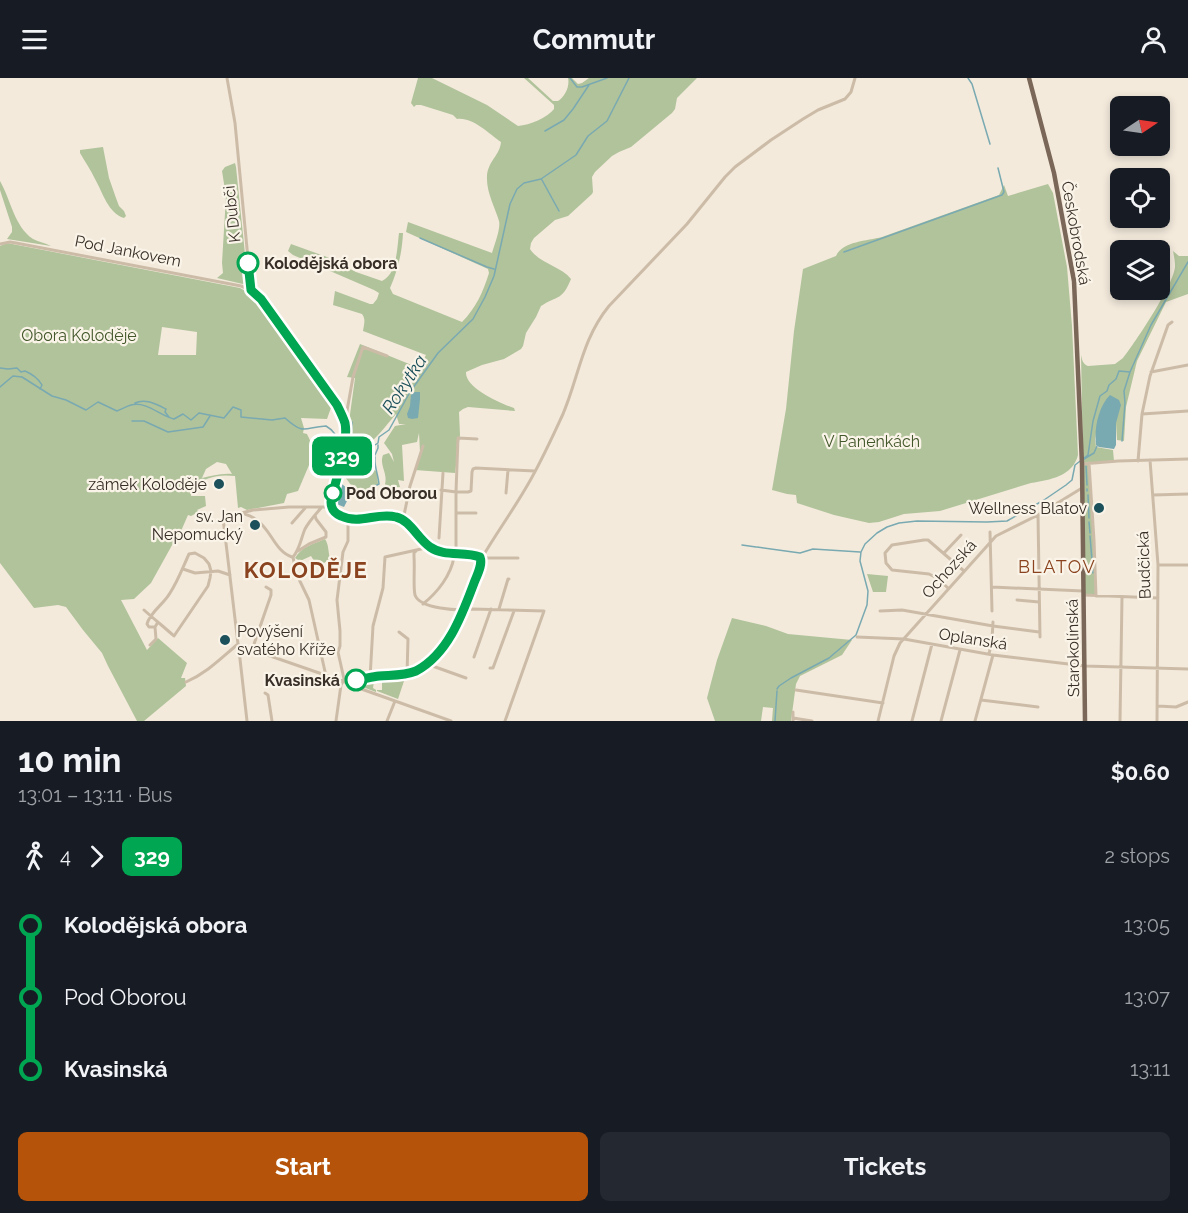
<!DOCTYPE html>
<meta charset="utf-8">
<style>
:root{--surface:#171b24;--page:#242831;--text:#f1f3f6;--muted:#9ea1a6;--accent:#b45309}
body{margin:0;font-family:Raleway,sans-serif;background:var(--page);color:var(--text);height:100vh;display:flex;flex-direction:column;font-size:22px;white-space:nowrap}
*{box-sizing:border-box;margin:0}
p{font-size:20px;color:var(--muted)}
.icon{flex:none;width:33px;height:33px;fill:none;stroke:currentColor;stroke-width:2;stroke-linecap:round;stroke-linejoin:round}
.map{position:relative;height:643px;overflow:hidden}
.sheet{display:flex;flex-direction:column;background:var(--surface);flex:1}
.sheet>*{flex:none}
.badge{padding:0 12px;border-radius:9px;font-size:21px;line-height:39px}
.needle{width:39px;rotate:77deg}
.fabs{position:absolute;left:1110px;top:18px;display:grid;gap:12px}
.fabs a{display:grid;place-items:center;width:60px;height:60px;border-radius:9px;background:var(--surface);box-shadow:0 3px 9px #0003;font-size:30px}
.map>.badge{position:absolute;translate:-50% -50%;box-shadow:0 0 0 3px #fff}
.legs{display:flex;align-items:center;gap:9px;height:66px;padding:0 18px;font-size:20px}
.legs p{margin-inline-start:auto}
.summary{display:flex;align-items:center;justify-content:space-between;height:102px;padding:0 18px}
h1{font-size:33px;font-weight:700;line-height:45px}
.button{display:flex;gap:12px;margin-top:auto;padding:12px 18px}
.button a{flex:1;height:69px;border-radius:9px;background:var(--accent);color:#fff;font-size:24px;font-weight:700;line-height:69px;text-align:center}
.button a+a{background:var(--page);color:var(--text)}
ul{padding:0 18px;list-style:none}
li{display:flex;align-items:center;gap:21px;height:72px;font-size:22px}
li i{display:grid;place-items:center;width:9px;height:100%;margin:0 8px;background:currentColor}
li i::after{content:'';width:15px;height:15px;margin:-8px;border:4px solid;border-radius:50%;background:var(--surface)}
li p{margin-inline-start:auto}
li:first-child i{background:linear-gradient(#0000 50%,currentColor 0)}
li:last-child i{background:linear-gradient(currentColor 50%,#0000 0)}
header{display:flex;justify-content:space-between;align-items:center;height:78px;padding:0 18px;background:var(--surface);font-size:27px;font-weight:700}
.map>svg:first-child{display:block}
</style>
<header><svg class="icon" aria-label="menu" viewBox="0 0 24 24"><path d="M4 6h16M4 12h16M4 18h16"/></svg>Commutr<svg class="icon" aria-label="person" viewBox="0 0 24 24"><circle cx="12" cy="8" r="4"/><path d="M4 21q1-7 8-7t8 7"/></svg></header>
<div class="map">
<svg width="1188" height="643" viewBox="0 0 1188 643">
<rect width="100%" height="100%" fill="#f3eadc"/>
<!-- green -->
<path fill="#b1c39b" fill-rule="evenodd" d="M418,0H432L487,27L518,48C530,47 547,40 554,31V27L524,0H528L553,23H558C565,19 570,8 568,0H572L578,6L582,5L589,0H697L677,20L675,31L672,35L631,69L619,74L612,78L595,94L592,99L593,114L592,116L568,138L555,142L534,160L531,165L530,171C540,186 561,188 571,201C562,223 558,217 541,228L536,239L526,255L523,268L521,271L504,281L482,287L466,294C465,310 500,325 514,330L515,333L468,329L463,331L459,334L460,357L455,395L415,392L420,374L419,355L417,364L402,367L404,403L398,402L400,409L387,410L385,406C388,395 379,387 383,377L389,375L394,384L392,376L384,365L395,348L406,346L415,349L406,346H399L396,336C382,352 369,373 347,375L345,373L355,300L347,299L360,266L419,290L426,277L363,253C364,246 366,241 362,236L333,227L335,213L370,226H373L377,221L379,215L374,212L293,177L288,173L291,166L327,179L356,194L382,203C397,196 397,171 399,155H403C402,175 398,192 390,210L393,216L462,244C476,230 483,214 489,195L488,191L406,154L408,144L492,175C494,168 501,150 499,143C495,129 486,114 487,98C488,83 500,77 501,64C489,56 473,39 457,41L453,37L421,27H416L414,29L411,25Z
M103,69L109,100L116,120L119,128L124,133L126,138L124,140C108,135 103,115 95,101C91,92 85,84 80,75V72Z
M235,85L236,89L248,205L247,207L217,200L223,195L222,185L226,118L222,93L225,89Z
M0,103C11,122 14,148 33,161C39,164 45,165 51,168L7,161L12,154V149L0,112Z
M1048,106L1053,115L1067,189L1072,248L1078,377C1073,398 1050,402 1031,405L940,433L904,436L879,444L869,445L834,437L797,425L796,417L787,416L772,412L786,331L794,253L803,191L836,178C843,163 867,163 882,159L999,117L1004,107L1008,118Z
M7,165L240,210L252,217L333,324L327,341L301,340L304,350L303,355L307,356L315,373L298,413L287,416L284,425L247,432L241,429L238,430L235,398C218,396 205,399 192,410L191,418H205L206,428L197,432L199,434L206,431L197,435L191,438L188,437L181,453L176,460L151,505L134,521L121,522L147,572L158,560L187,585L181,600H185L186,608L144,643H137L108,588L102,575L83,552L66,529L58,527L34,530L0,485V168ZM162,249L197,254L196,277H158ZM217,384L226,386L232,396C221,395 212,398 202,400L206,391Z
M1173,173L1179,178H1188V216L1166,224L1137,283L1126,329L1124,363L1117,362L1116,345L1100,334L1095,361L1096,369L1113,372L1114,383L1083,385L1081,277C1082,282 1083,286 1088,288L1115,286L1123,280C1135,265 1175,205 1175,188C1175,183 1174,178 1173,173Z
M372,380L373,391L377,394L378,406L370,409L364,415C355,415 350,405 345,399L346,382Z
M1089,385L1096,518L1084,517L1082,386Z
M325,461C329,467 328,474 330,481L318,489L311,478L300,483L295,480C302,468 314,466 325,461Z
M867,496L888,498L886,514H873Z
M732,540L766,548L788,556L852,562L842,577L800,598L796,606L791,643H772L773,630L763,629L761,643H715L707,620L717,582Z
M405,600L398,621L377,613V612H382V603H374L373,610L376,612V614L355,606V604L374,601Z"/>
<!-- water -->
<path fill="#79a9b1" d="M415,314H420V321L418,340L412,341L408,340L407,336L410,328L411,316Z
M1110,317L1119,322L1121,327L1116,345V367L1114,371L1099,369L1096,367C1094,351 1098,329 1110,317Z
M340,401L342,406L350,413L349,414L350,417L344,429L334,425Z"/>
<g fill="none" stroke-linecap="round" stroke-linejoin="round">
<!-- stream -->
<path stroke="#79a9b1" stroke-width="1.5" d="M570,0L577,9H582L607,0
M968,0L972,6L990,66
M545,53L564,42L573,31L589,7
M542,102L559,133
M420,160L487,189L494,191
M844,174L1002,117L1004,114L998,90
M0,290L8,291L17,290L21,294L25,293C32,296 38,300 42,307L40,311
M0,309L13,298L22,299L52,318L66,322L86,332L98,324L117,333C122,331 127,328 131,327C147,323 160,338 174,341L183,336L191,342L199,335L224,340L233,329L241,332V339L272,342L285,340C305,358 304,349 326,348C340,356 336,366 346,377C358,378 369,371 378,365L379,359L389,352L410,314L438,275L473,241L485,219L494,198L510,126L517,111L524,105L541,101L576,77L588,58L607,43L629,0
M135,325C145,320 156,326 166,331L165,334L169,339
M132,343H144L168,354L203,349L210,338
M352,344C352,350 350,363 352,368
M1122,363L1125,325L1124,313L1130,294
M375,377L378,370V367
M1084,381L1094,375L1097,368
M1086,388L1087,407
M1087,411V413
M350,413L361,417L365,416L371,410L379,406C378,396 374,388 375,379
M1088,417L1089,440
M1089,444L1090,455
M1090,458L1093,495
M742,467L756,469
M757,469L800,475L813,471L860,474
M777,611L779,608L791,600L829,580L856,557L867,527L868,513L860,483L861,474L865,466L877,455L887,449L899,445L917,443L987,444L1007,443L1044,422L1066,407L1072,402L1075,387L1088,377L1093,343L1100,318L1107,313L1109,307L1116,301L1119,293L1130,294L1151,247L1188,184
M775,643L777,613"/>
<!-- minor -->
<path stroke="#ccbca7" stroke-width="3" d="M227,0L235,45L251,212
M0,166L10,164L16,165L241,208L251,212L261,221L337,327C340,333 343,339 345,345C349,366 335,402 331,424V429L335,434L348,441H362L388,438L399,439L406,445L421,461L430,469L436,473L474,477L481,480H518
M1151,294L1188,287
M1142,336L1188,333
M345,344L353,299L363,269L387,278
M477,361L458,360L456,414H468L471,413L472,394L473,391L476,390L535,393
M1150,382L1158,487L1157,643
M1138,383L1142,336L1150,298L1168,247L1172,244
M1089,385L1094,462L1096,518
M1082,386L1118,383L1188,381
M441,412L456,414V475
M506,415L508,392
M1153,417L1188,416
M242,435C246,437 252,438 255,441C271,450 274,473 292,479
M456,435H476
M1038,437L1040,559
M403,442L410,408L423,368
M292,445L306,429
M990,454L992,533
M439,460L443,395
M417,472L414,475V479C415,489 413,509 415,517C420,531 459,533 472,531L544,533L505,643
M298,473L309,466L326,459V454L316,441L315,437
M944,475L961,457
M293,479L296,495L309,522L326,598
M293,479C300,471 301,460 305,451C309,443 315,437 321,430
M1158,487H1188
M183,491L195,495L218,493L230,497
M992,509L1083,513
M948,510L937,500L929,496L892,492L886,485L885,475L892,467L924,462H928L964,493
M1084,517L1158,520
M1017,522L1039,524
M423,526C438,514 451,497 454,479
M499,531L508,501H509
M144,532C154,541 164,549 174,558L208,508L210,500L211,493L209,486L204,480L195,475L189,476C183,489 178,503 170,515C164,526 150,534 147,546L149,549H155
M880,533L902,532L993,548L1039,554
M399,554L408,561L407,596
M857,559L904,561L993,577L1085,588L1188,591
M150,567L156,561L155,549L158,544
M241,570L244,569L348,605L351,608H353L451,643
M252,572L271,517V512L266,509
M989,576L992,562L993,544
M474,579L491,531
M427,586L466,600
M490,590H493L514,533
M370,600L373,548L383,510L385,479L430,469
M186,604C208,594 220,581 238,566
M344,604L351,602L354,603C377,598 404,600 424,587C452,568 465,529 476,499C478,493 480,482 483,478C496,456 511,435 524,413C539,389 551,362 563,336C579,298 582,261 609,228L687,146L725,99L735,89L771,62L803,41L818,32L845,21L851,14L855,0
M796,612L883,625
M265,615L268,617L272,643
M981,622L1038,629
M1158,628L1176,629L1188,624
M793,640L812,643
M247,643L240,581L239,572L241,570L238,566L223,440L253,432L289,429H331
M336,643L341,607L344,601L338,574L340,568V553L337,522L343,474L348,463V441
M387,643L395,623
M793,643V634
M878,643L894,578L900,565L996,458L1038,437L1082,410
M912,643L932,566
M941,643L960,572
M975,643L993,577
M1120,643L1122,519"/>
<!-- major -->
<path stroke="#7a6758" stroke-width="4.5" d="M1029,0L1054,95L1074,203L1082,386L1085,643"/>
</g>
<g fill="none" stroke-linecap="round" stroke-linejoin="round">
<!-- line-1 casing -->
<g stroke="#fff" stroke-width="14">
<path id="line-1" d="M248,185L251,212L261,221L337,327C340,333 343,339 345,345C349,366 335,402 331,424C331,431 334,435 341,438C360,447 377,434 396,439C410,442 418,461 430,469C444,479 464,473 480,479C483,487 477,497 474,505C462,537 448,576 416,593C404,598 391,597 379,598C371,599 364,601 356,602"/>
</g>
<!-- line-1 -->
<use href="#line-1" stroke="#00a651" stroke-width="9"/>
</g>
<!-- markers -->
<g fill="#fff" stroke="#00a651" stroke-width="3">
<circle cx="248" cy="185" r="10"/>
<circle cx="333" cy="415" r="8"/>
<circle cx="356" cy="602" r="10"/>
</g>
<g fill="#1c505b" stroke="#faf4e8" stroke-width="2">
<circle cx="219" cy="406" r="6"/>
<circle cx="1099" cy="430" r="6"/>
<circle cx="255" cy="447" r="6"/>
<circle cx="225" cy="562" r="6"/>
</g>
<g text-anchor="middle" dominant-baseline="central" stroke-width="4.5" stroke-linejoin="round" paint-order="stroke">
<!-- street labels -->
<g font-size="16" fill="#382f28" stroke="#faf4e8">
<text transform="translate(232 136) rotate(-96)">K Dubči</text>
<text transform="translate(1076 155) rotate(80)">Českobrodská</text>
<text transform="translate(128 173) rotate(11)">Pod Jankovem</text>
<text transform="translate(1144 487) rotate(-92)">Budčická</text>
<text transform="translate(949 491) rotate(-48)">Ochozská</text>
<text transform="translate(973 561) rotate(9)">Oplanská</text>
<text transform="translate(1073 570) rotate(-91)">Starokolínská</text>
</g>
<!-- stop labels -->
<g font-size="16" font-weight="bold" fill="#382f28" stroke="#faf4e8" text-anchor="start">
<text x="264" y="185">Kolodějská obora</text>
<text x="346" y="415">Pod Oborou</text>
<text x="340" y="602" text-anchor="end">Kvasinská</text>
</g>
<!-- park labels -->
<g font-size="16" fill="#42572a" stroke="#faf4e8">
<text x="79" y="257">Obora Koloděje</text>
<text x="872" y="363">V Panenkách</text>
</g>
<!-- poi labels -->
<g font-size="16" fill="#382f28" stroke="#faf4e8" text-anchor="end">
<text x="207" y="406">zámek Koloděje</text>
<text x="1087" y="430">Wellness Blatov</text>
<text x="243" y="438">sv. Jan<tspan x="243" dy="18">Nepomucký</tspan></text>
<text x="237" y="553" text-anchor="start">Povýšení<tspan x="237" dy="18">svatého Kříže</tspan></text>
</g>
<!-- water labels -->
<g font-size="18" font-style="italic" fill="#1c505b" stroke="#faf4e8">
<text transform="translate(404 306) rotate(-57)">Rokytka</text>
</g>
<!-- neighbourhood labels -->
<g font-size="18" letter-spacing="1.5" fill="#8a431e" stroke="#faf4e8">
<text x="1057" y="488">BLATOV</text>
</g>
<!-- district labels -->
<g font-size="22" font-weight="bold" letter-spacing="1.5" fill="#8a431e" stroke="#faf4e8">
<text x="306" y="492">KOLODĚJE</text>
</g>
</g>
</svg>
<div class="fabs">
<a><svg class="needle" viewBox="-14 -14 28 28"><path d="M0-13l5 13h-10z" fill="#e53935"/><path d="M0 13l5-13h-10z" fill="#9ea1a6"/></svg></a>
<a><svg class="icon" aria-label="locate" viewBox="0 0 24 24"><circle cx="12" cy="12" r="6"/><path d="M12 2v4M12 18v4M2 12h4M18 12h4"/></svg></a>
<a><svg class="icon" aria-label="layers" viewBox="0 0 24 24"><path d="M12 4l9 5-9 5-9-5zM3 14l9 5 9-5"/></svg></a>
</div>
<b class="badge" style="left:342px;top:378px;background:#00a651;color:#fff">329</b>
</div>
<section class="sheet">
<div class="summary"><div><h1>10 min</h1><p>13:01 – 13:11 · Bus</p></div><b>$0.60</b></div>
<div class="legs"><svg class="icon" aria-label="walk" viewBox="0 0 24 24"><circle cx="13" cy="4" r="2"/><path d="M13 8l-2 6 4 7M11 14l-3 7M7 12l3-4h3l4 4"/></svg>4<svg class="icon" aria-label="forward" viewBox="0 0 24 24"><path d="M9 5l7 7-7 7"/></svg><b class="badge" style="background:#00a651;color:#fff">329</b><p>2 stops</p></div>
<ul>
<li><i style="color:#00a651"></i><b>Kolodějská obora</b><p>13:05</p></li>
<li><i style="color:#00a651"></i><span>Pod Oborou</span><p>13:07</p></li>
<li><i style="color:#00a651"></i><b>Kvasinská</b><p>13:11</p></li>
</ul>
<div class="button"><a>Start</a><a>Tickets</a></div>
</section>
